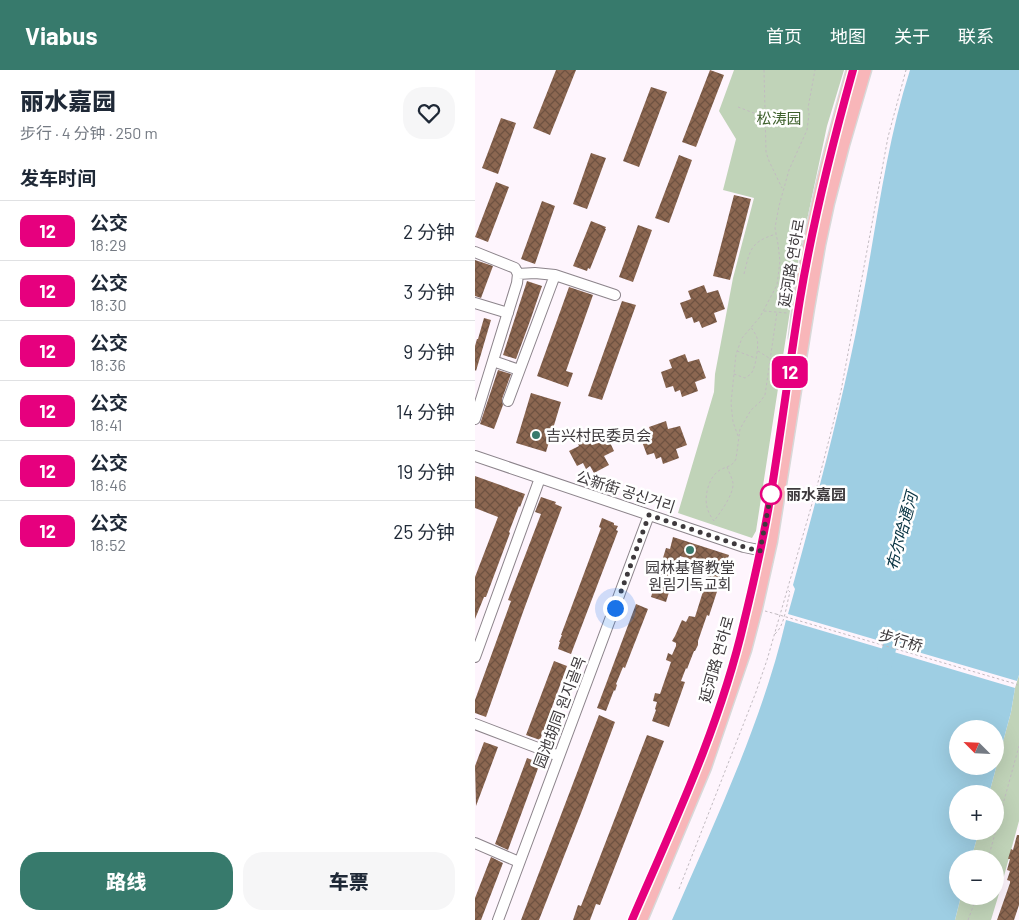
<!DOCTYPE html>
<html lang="zh">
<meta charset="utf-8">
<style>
:root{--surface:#fff;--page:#f6f6f7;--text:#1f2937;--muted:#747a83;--line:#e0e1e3;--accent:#377a6c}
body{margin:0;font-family:Barlow,"Noto Sans SC","Noto Sans KR",sans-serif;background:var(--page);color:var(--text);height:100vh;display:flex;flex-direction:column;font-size:19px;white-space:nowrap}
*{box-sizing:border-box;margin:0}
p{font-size:16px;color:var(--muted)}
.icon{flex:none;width:28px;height:28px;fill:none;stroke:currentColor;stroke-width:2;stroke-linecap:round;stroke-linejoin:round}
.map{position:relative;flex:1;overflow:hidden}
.drawer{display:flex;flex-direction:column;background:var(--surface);width:475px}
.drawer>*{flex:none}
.badge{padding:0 10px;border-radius:8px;font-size:18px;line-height:32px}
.needle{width:32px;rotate:294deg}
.fabs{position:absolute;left:474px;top:650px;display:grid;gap:10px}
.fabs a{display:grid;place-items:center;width:55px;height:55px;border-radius:50%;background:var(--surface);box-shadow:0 5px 20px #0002;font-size:25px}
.you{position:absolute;width:25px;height:25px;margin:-12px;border:4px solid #fff;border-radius:50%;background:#1a73e8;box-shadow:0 0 0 8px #1a73e833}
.map>.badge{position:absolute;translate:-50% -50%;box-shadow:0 0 0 2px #fff}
h2{padding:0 20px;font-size:19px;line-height:45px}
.round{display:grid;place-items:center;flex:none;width:52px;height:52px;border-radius:20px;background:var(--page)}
.head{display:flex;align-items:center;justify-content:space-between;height:85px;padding:0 20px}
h1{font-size:24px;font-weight:800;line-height:38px}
.cta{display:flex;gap:10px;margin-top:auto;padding:10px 20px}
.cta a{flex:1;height:58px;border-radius:20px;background:var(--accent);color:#fff;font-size:20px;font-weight:800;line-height:58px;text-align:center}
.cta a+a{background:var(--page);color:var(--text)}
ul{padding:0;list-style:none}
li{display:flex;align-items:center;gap:15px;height:60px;padding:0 20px;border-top:1px solid var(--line)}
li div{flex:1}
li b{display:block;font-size:19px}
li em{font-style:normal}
li .badge{min-width:55px;font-weight:700;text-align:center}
header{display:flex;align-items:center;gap:30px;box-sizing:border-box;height:70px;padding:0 25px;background:var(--accent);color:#fff}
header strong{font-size:24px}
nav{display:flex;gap:28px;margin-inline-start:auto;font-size:18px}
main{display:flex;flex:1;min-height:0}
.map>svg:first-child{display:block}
</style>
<header>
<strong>Viabus</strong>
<nav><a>首页</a><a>地图</a><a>关于</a><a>联系</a></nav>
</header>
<main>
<section class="drawer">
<div class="head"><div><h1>丽水嘉园</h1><p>步行 · 4 分钟 · 250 m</p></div><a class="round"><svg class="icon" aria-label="heart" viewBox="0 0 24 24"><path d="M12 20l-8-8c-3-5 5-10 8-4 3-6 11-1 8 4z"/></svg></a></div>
<h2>发车时间</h2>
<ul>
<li><span class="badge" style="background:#e6007e;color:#fff">12</span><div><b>公交</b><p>18:29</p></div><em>2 分钟</em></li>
<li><span class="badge" style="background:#e6007e;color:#fff">12</span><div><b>公交</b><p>18:30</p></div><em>3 分钟</em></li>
<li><span class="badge" style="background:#e6007e;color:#fff">12</span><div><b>公交</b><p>18:36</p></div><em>9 分钟</em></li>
<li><span class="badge" style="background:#e6007e;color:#fff">12</span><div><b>公交</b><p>18:41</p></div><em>14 分钟</em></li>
<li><span class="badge" style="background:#e6007e;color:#fff">12</span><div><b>公交</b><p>18:46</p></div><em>19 分钟</em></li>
<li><span class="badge" style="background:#e6007e;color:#fff">12</span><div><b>公交</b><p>18:52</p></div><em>25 分钟</em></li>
</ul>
<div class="cta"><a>路线</a><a>车票</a></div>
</section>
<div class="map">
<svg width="544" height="850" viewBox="0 0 544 850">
<defs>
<pattern id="building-cross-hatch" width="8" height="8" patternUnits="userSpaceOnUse" patternTransform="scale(1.25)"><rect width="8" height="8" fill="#8c6751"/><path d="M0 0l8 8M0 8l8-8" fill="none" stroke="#6e5241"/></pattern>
</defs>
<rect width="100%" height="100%" fill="#fef5fd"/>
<!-- park -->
<path fill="#c0d3b8" d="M259,0H369L352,56L321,202L281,461L277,468L203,443L239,322L240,304L258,208L279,128L248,120L261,69L244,41Z
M544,605V751L526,817L516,850H480L486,826H520V789H496L504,761H520V724H514L536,642L540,618Z"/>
<!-- water -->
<path fill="#9ecee3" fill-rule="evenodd" d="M435,0H544V605L542,611L313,544L320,519L318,515C343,424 367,334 385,242C401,161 410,78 435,0Z
M311,550L540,618L536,642L514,724H482V761H504L496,789H482V826H486L480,850H197C239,753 287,653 311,550ZM482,659H520V696H482Z"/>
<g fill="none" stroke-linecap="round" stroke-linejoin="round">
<!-- river -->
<path stroke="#9ecee3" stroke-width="14" d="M409,598L420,556"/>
</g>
<!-- building -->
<path fill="url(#building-cross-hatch)" d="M81,0H101L75,65L58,58Z
M235,0L249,5L221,77L207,72Z
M176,17L192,22L164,97L148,91Z
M26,48L41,53L23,104L7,98Z
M116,83L131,88L112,139L98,134Z
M204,85L217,90L194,153L180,148Z
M21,112L34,117L13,172L0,167Z
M259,125L276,129L255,210L238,206Z
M67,131L80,136L60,194L46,189Z
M116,151L131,157L130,159H131L115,199L113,198L112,201L98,196Z
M163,155L177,160L158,212L144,207Z
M0,190L18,196L6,228L0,226Z
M52,211L67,216L55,251L41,289L28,285Z
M229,215L232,223L243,220L250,239L239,243L242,252L227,258L224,251L219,253L217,247L211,249L205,233L216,229L213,221Z
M94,217L118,225L91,301L98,303L93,317L62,306Z
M147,231L161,235L127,330L113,326Z
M9,248L16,250L1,301L0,300V276L2,269H3Z
M210,284L213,292L224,289L231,308L220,312L223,321L207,327L205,320L200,322L198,316L191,318L186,302L197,298L194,290Z
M23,300L36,304L27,329L28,335L19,359L5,354Z
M56,323L86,332L71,382L41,373Z
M191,351L193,359L205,356L212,375L201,379L204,388L188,394L186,387L181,389L179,383L172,385L166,369L177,365L174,357Z
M115,360L119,367L130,362L139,381L129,386L134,395L119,403L115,396L111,399L108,393L102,396L94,381L104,376L100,368Z
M0,406L50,424L45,437L44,436L34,462L35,463L11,527H9L0,549V507L23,447L0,438Z
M66,427L81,432L80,434L87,437L48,542L11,647L0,643V630L36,531L33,530L66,444L60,442Z
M127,448L139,453V455L143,456L141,460L143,461L96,584L83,579L85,572H84L87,565H86L126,458L124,457Z
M198,467L254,485L234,546L232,545L223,571V575L220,581H219L212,599L211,598L206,611L210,612L194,657L177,651L181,640L180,639L182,632L178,631L180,623L185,624L196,592L191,590L193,583L197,585L201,576V573L197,571L200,566L207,550L211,552L214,546L220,547L236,496L205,486L191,532L176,527L191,478L195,479Z
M161,534L173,539L155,585L150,598L148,597L141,614L142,615L140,621L139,620L131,641L122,638Z
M79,591L92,596L65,670L51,665Z
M124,645L140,652L108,738L64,850H46Z
M172,665L189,671L125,835L121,834L115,850H98L103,835L106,836Z
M9,672L23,677L1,736L0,696Z
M52,688L65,693L33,780L20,774Z
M542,765H544V835L539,850H522L535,813V811L532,810L535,801L532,800L535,789H533L536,779L538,780Z
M16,787L28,793L6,850H0V828Z"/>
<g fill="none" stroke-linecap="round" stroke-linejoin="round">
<!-- minor casing -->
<g stroke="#8c848b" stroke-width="12">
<path id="minor" d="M0,182L40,198L43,204L60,203L80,205L140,225
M0,233L33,243
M18,291L44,300
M33,331L80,205
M0,349L42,213L43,204
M0,386L269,477L293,482
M0,587L65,408
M0,654L84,686
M0,773L44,792
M23,850L174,445"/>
</g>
<!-- major casing -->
<g stroke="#d8d8d8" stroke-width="15">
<path id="major" d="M320,268C330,178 353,87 378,0
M166,850L230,697L270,580L281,538L296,471L333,238L344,175L353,133L368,75L390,0"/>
</g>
<!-- path -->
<path stroke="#c2bbc1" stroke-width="1" stroke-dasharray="2.5 2.5" stroke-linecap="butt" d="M289,0L291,82L294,91L307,118
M263,37L284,45H289
M269,204C275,180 275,172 301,164
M289,241L312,243
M262,281L280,288
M283,281L294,288
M259,304L270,308C273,306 277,304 278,300C281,294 284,274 282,268C281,264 278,261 276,257
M263,366L258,352L256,333L261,284L267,268L285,247L302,215L305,191L303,174L300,158L301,152L304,136L314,100L332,60L334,44L333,38L340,0
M252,397C254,402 257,408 258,413C259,424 245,443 239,451C236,447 233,442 232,437C229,426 234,406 245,400C252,396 257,397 261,389L265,359L276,340L285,332L290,325L302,242
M290,541L301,544
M300,564C310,555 311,536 315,522L313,520
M541,614L544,616
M513,789L544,676
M204,819L281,622L292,590L341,420L357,358L366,321L413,67L431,0
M493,850L502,826"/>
<!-- minor -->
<use href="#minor" stroke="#fff" stroke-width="10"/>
<!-- major -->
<use href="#major" stroke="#f8b6b9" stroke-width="12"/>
<!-- path-bridge -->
<path stroke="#c2bbc1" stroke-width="1" stroke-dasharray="2.5 2.5" stroke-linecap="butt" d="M301,544L541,614"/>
</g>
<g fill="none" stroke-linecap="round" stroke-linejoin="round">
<!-- line casing -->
<g stroke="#fff" stroke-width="11">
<path id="line" d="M157,850C199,753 245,656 269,552C280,507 290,462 297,417C307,355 315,291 325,229C338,151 357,75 378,0"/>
</g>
<!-- line -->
<use href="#line" stroke="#e6007e" stroke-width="8"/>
<!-- walk -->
<path stroke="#3e3a3d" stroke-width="5" stroke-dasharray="0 9" d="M140,538L174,445L269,477L285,481L297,418L296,424"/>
</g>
<!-- markers -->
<g fill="#377a6c" stroke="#fff" stroke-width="2">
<circle cx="61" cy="365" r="5"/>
<circle cx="215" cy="480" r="5"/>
</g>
<circle fill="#fff" stroke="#e6007e" stroke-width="2.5" cx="296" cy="424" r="10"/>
<g text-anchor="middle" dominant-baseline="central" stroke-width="5" stroke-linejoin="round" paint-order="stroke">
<!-- park labels -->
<g font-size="15" fill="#3e602c" stroke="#fff">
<text x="304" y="48">松涛园</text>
</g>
<!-- street labels -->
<g font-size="15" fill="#3e3a3d" stroke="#fff">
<text transform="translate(316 193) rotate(-80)">延河路 연하로</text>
<text transform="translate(151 421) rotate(18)">公新街 공신거리</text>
<text transform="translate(426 570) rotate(16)">步行桥</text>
<text transform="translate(241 589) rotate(-74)">延河路 연하로</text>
<text transform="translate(84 642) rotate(-69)">园池胡同 원지골목</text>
</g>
<!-- poi labels -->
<g font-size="15" fill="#3e3a3d" stroke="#fff" text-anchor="start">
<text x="71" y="365">吉兴村民委员会</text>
<text x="215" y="497" text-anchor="middle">园林基督教堂<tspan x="215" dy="17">원림기독교회</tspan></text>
</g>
<!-- stop labels -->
<g font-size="15" font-weight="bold" fill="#3e3a3d" stroke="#fff" text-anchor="start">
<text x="311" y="424">丽水嘉园</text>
</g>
<!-- water labels -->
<g font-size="16" font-style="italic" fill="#063241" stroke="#fff">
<text transform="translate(426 461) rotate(-75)">布尔哈通河</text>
</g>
</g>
</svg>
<div class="fabs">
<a><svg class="needle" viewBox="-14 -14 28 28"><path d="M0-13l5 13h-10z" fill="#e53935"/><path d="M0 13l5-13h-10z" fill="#747a83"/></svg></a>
<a>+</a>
<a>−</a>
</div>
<div class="you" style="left:140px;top:538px"></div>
<b class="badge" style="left:315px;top:302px;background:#e6007e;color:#fff">12</b>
</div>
</main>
